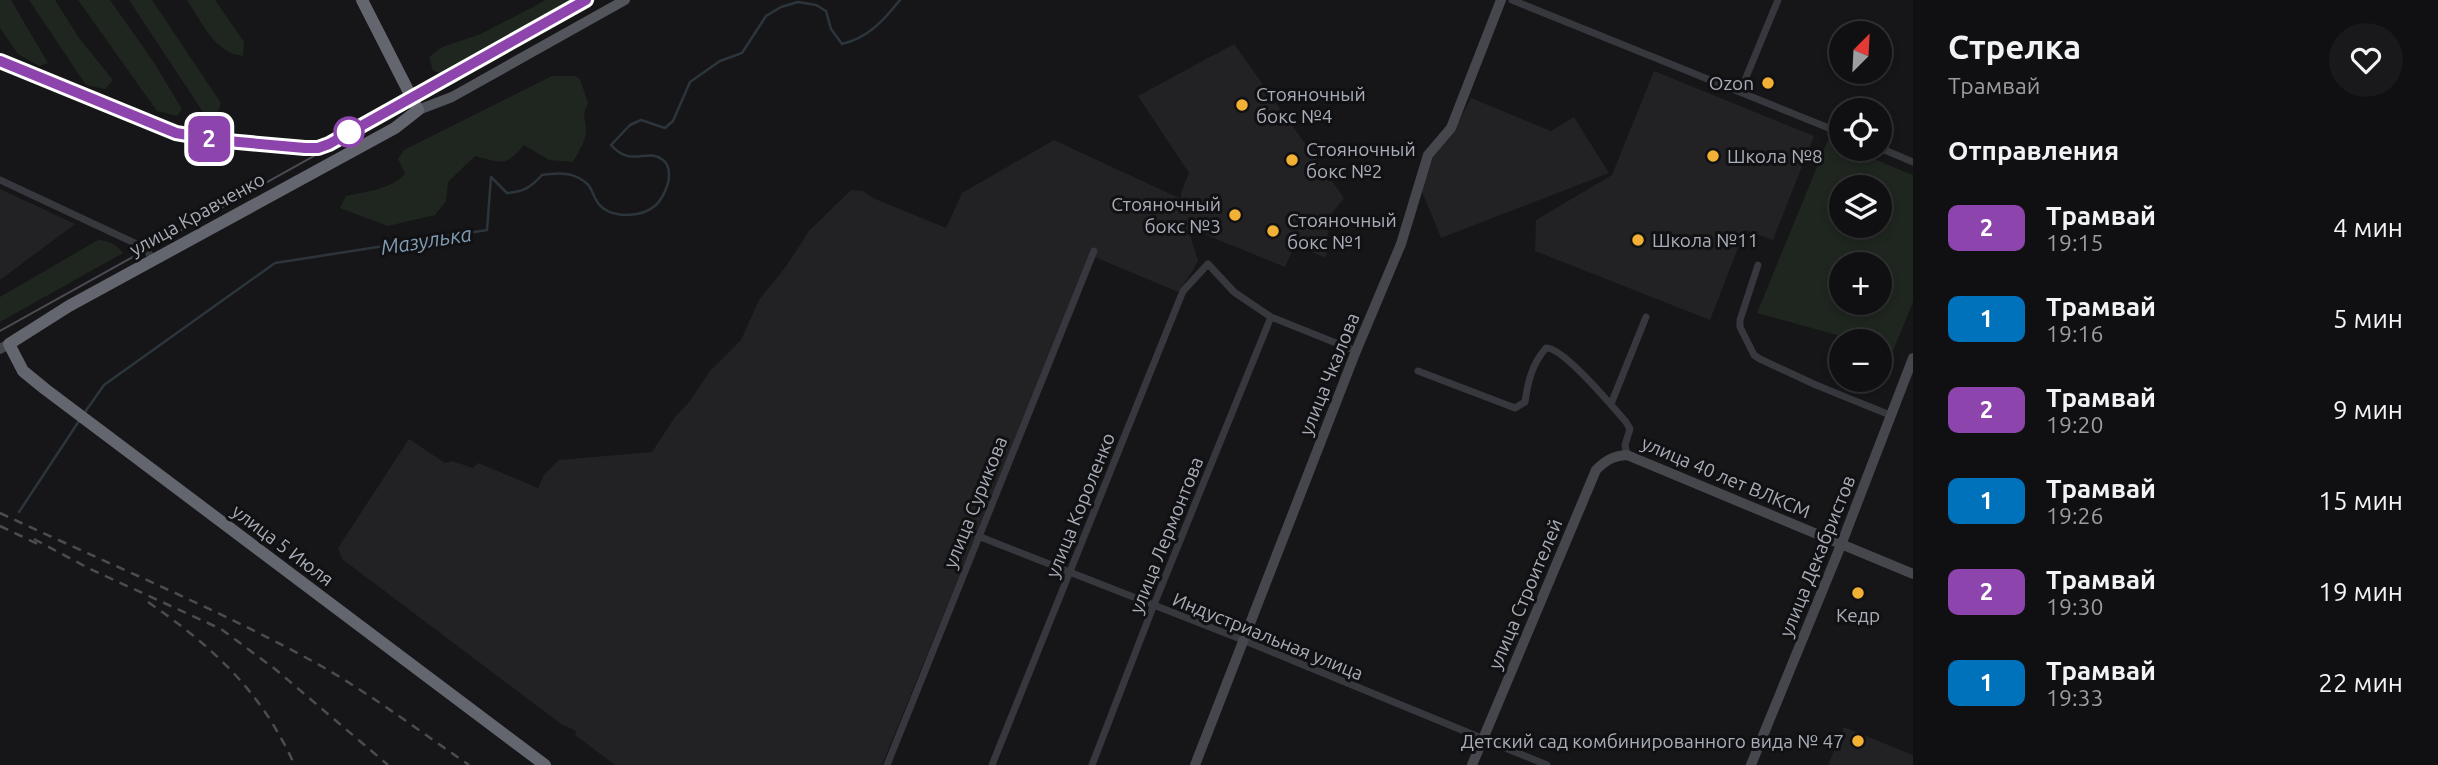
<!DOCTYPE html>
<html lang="ru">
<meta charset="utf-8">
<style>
:root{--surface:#101012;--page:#19191b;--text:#f1f3f6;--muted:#9c9d9f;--line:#303032}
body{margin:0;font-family:Ubuntu,sans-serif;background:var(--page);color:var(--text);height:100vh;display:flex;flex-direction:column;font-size:26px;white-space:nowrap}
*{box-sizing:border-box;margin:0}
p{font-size:23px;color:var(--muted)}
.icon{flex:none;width:38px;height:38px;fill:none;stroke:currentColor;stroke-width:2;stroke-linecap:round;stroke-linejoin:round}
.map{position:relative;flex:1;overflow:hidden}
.drawer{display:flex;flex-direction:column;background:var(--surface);width:525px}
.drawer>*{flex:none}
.badge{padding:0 14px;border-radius:10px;font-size:24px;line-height:46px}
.needle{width:46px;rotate:24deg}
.buttons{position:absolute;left:1829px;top:21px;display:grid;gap:14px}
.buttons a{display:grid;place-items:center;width:63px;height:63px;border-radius:50%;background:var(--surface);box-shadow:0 4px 10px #0003,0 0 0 2px var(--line);font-size:35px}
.map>.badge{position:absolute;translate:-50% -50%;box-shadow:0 0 0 4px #fff}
h2{padding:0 35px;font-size:26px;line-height:63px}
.round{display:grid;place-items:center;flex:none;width:74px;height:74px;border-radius:37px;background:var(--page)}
.overview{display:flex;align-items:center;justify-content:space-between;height:119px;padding:0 35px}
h1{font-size:33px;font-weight:600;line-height:52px}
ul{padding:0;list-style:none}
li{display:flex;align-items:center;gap:21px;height:91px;padding:0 35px}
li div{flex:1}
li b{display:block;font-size:26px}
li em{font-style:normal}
li .badge{min-width:77px;font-weight:700;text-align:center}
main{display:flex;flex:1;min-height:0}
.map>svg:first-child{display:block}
</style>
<main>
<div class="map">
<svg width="1913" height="765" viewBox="0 0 1913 765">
<rect width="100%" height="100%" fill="#161618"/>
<!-- built -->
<path fill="#222225" d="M1234,44L1344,198L1329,217L1326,258L1295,245L1285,267L1206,235L1207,232L1202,230L1205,223L1197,220L1189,232L1198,260L1194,269L1178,292L1090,255L882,765H615L575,735L576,731L561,724L342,559L338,548L409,439L445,463L452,461L473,468L478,463L538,488L544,475L559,460L652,452L675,417L689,402L710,371L741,340L759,300L787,265L809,231L851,190L863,191L873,198L946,228L962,193L1054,140L1181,199V193L1189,173L1138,96Z
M1654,71L1814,136L1773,240L1745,230L1710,320L1535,251L1536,220L1612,175Z
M1471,98L1551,131L1574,117L1609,173L1441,238L1421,189L1436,149L1451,136Z
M0,189L75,224L0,280Z
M1844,727L1913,755V765H1828Z"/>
<!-- green -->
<path fill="#1e261f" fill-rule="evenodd" d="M0,0H11L48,63L39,66L18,54L0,28Z
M29,0H55L79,38L113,80L105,89L86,85Z
M78,0H110L153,61L182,109L177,116L157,111Z
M129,0H152L221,103L217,115H205Z
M187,0H215L244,42L243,56C214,53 202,22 187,0Z
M546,0H581L488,55L446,75L433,71L429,57L442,47L481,34Z
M552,76H575L580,79L588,103C581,117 586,116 586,130C586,141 578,153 573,162L549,160L524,145C506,167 501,163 475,156L448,182L446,201L435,215L388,226L340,208L346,196C364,192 394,189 405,173L398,159L404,150Z
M1828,140L1841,145V149H1850L1913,175V302L1893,351L1880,347V341H1858L1757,313ZM1841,187H1880V226H1841ZM1880,264V303H1841V264Z
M98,240C108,240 117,245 123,253L0,322V297Z"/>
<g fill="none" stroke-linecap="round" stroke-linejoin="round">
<!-- stream -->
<path stroke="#2c353c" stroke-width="2.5" d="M491,177L507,193C524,192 531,187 542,175C555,173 567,172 579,178C594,186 590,192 598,203C610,219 642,218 656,205C661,200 665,192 667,186C670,179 670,166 664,161C648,146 632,169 611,145L630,125L641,120L665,128L673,121L690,82L720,61L742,53L766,16L781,7L798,2L816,5L826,11L831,29L842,44C868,38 884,20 900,0
M85,412L104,385L275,263L487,230L491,177
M19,512L79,421"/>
<!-- street -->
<path stroke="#37383d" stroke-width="7" d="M1512,0L1841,133
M1740,92L1778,0
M1880,148L1913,162
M0,180L143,247L154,259
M1758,265L1740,320V327L1754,355L1760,359L1816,385L1890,415
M1418,371L1515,408L1525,402C1528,381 1532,364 1546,348C1563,347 1613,407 1626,422L1630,429L1625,445L1627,455
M1611,404L1646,317
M978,536L1243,640L1547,765
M887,765L1094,251
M992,765L1183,291L1208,264L1234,292L1271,317L1356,351
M1092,765L1153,607L1271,317"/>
<!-- secondary -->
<path stroke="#45474d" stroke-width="10" d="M0,349L9,344
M1195,765L1356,351L1401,244L1428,155L1451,128L1501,0
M1472,765L1596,470C1606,460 1613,456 1627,455L1913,574
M1751,765L1841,545L1913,358"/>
<!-- primary -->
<path stroke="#53555c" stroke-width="10" d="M418,110L452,97L625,0"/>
<!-- highway -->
<path stroke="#63666e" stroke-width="12" d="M362,0L418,110L395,128L69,306L9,344L23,371L45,389L545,765"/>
<!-- tram -->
<path stroke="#4a4c52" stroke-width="2" d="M0,61L176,133L216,140L305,148L326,145
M0,331L594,0"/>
<!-- rail -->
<path stroke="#4a4c52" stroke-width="2.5" stroke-dasharray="9 7" stroke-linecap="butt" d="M0,513C106,563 221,610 323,667C373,696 421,732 469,765
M0,526L42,546
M34,539L90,569L221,629L275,669L388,765
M148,602C199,637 245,676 277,731C283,742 290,753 294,765"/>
</g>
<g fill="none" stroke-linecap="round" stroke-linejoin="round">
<!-- line casing -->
<g stroke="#fff" stroke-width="16">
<path id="line" d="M0,61L176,133L216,140L305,148H318L329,144L586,0"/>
</g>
<!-- line -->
<use href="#line" stroke="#8e44ad" stroke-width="10"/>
</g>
<!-- markers -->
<g fill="#f2b134" stroke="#111113" stroke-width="2.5">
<circle cx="1768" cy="83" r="7"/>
<circle cx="1242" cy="105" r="7"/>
<circle cx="1713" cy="156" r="7"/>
<circle cx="1292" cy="160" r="7"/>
<circle cx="1235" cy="215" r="7"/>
<circle cx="1273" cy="231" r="7"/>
<circle cx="1638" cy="240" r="7"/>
<circle cx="1858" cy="593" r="7"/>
<circle cx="1858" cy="741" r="7"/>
</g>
<circle fill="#fff" stroke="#8e44ad" stroke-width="3.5" cx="349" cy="132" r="14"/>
<g text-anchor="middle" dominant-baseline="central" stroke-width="6" stroke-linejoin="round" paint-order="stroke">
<!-- poi labels -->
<g font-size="19" fill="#a8adb8" stroke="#111113" text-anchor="start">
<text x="1754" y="83" text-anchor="end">Ozon</text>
<text x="1256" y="94">Стояночный<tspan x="1256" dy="22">бокс №4</tspan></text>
<text x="1306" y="149">Стояночный<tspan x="1306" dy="22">бокс №2</tspan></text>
<text x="1727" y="156">Школа №8</text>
<text x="1221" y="204" text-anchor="end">Стояночный<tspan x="1221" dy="22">бокс №3</tspan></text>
<text x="1287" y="220">Стояночный<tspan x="1287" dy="22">бокс №1</tspan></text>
<text x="1652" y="240">Школа №11</text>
<text x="1858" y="615" text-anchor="middle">Кедр</text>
<text x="1844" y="741" text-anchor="end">Детский сад комбинированного вида № 47</text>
</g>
<!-- street labels -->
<g font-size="19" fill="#a8adb8" stroke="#111113">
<text transform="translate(197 214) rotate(-29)">улица Кравченко</text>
<text transform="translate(1329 374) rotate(-68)">улица Чкалова</text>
<text transform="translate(1726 477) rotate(23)">улица 40 лет ВЛКСМ</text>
<text transform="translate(975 502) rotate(-68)">улица Сурикова</text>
<text transform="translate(1080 505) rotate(-68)">улица Короленко</text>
<text transform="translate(1166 535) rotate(-68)">улица Лермонтова</text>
<text transform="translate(283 545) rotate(37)">улица 5 Июля</text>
<text transform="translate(1817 556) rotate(-68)">улица Декабристов</text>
<text transform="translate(1525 594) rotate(-67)">улица Строителей</text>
<text transform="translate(1268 636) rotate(22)">Индустриальная улица</text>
</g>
<!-- water labels -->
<g font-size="21" font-style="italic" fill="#7f9bb3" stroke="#111113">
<text transform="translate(426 240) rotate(-9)">Мазулька</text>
</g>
</g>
</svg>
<div class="buttons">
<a><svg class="needle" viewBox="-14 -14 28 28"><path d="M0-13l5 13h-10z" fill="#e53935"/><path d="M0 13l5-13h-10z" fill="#9c9d9f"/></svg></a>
<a><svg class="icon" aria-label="locate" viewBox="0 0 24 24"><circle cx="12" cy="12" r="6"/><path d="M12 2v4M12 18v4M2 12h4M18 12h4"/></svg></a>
<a><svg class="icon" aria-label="layers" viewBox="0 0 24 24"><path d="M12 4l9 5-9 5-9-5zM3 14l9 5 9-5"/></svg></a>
<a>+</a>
<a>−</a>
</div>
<b class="badge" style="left:209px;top:139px;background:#8e44ad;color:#fff">2</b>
</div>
<section class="drawer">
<div class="overview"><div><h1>Стрелка</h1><p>Трамвай</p></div><a class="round"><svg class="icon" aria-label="heart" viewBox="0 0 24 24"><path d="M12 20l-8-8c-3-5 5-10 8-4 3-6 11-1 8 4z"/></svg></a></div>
<h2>Отправления</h2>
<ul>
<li><span class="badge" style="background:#8e44ad;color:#fff">2</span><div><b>Трамвай</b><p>19:15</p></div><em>4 мин</em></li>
<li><span class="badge" style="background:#0072bc;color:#fff">1</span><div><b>Трамвай</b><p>19:16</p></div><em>5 мин</em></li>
<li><span class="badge" style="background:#8e44ad;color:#fff">2</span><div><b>Трамвай</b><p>19:20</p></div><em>9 мин</em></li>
<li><span class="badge" style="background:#0072bc;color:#fff">1</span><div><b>Трамвай</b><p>19:26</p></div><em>15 мин</em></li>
<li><span class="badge" style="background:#8e44ad;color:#fff">2</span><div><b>Трамвай</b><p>19:30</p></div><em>19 мин</em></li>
<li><span class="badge" style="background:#0072bc;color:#fff">1</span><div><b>Трамвай</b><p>19:33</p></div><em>22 мин</em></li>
</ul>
</section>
</main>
